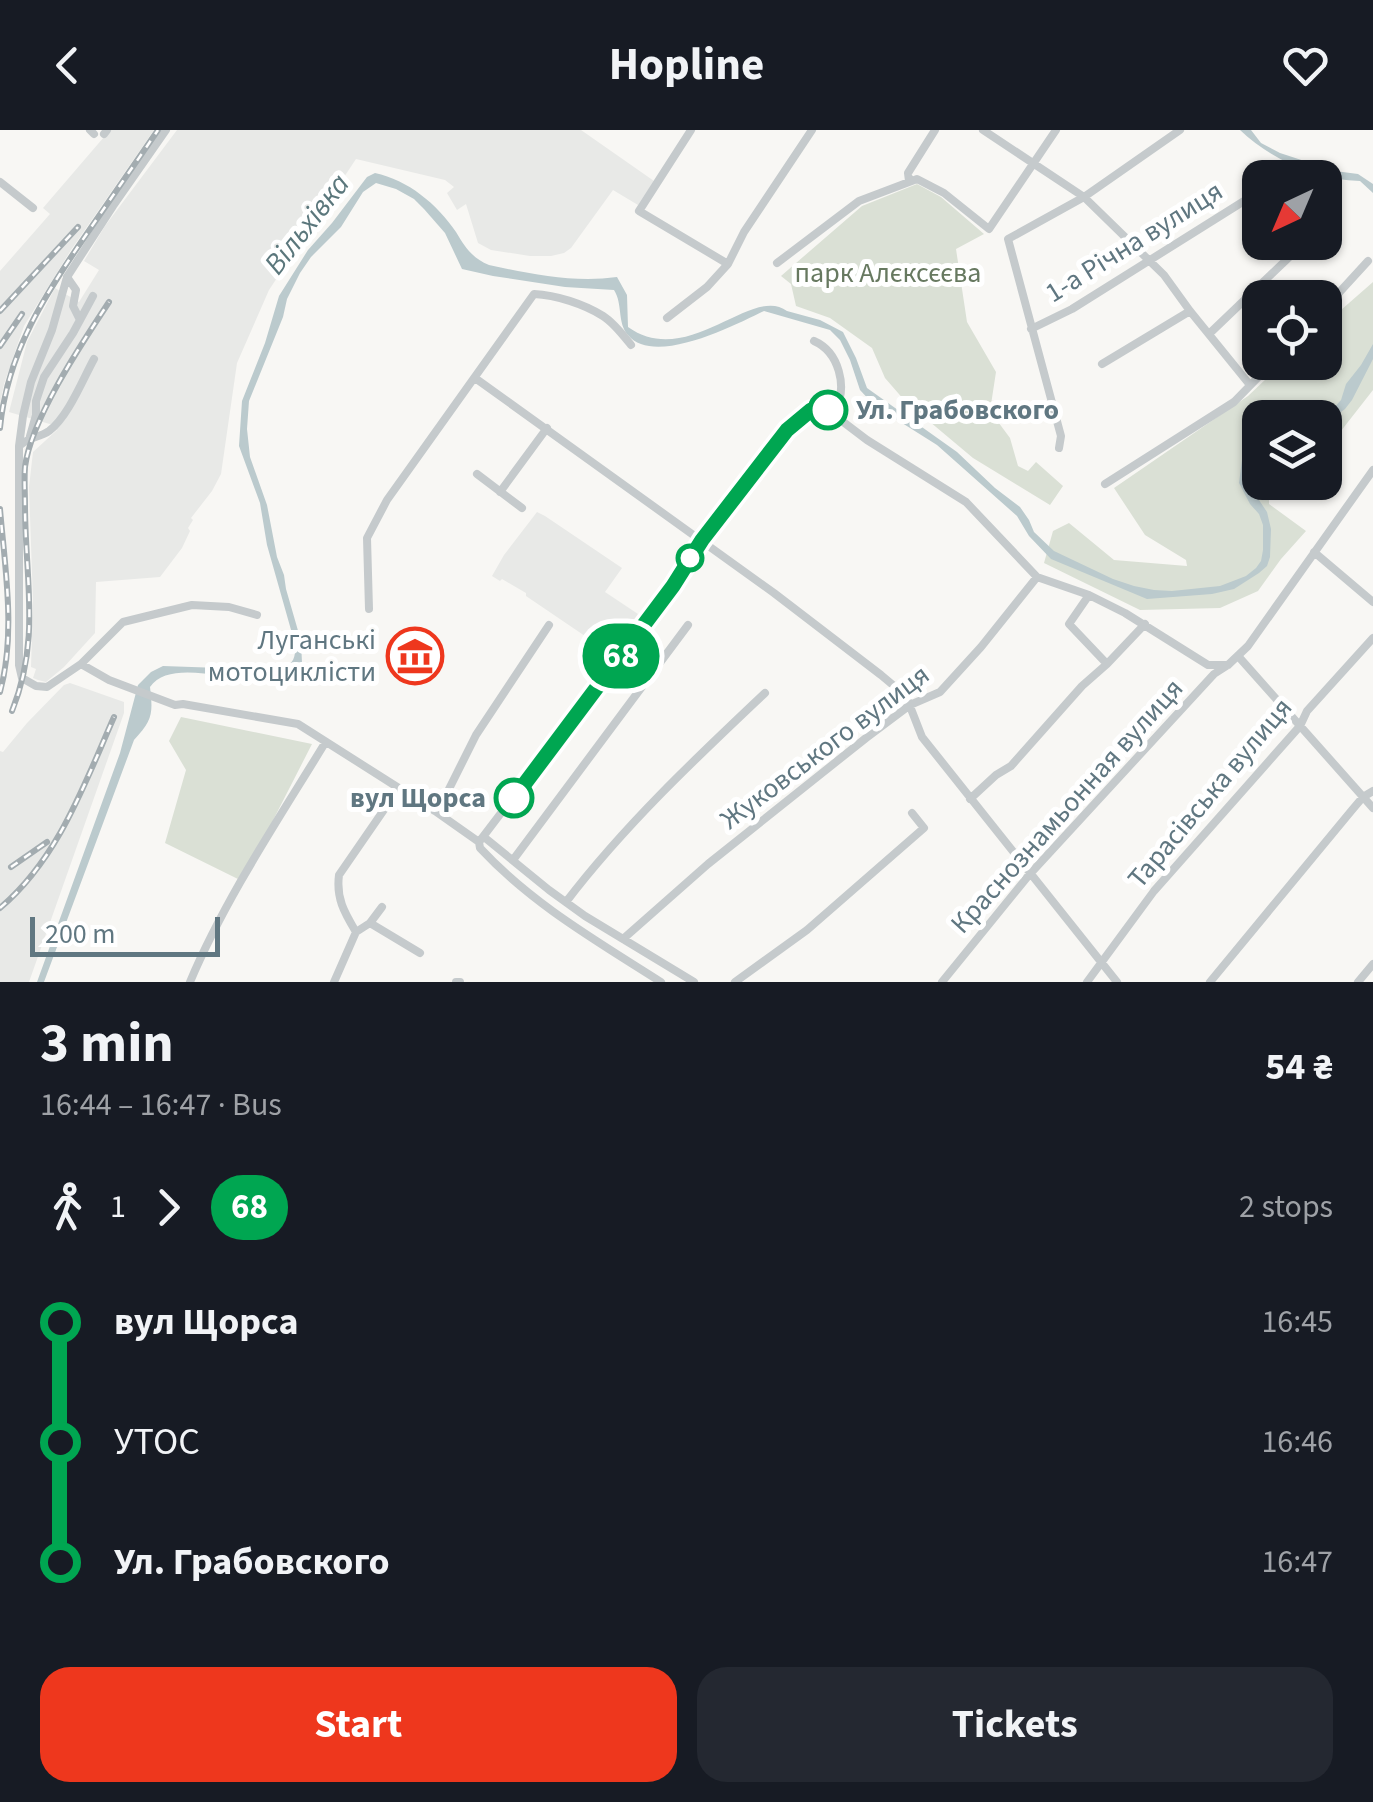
<!DOCTYPE html>
<meta charset="utf-8">
<style>
:root{--surface:#171b24;--page:#242831;--text:#f1f3f6;--muted:#9ea1a6;--accent:#ee371d}
body{margin:0;font-family:"Source Sans 3",sans-serif;background:var(--page);color:var(--text);height:100vh;display:flex;flex-direction:column;font-size:38px;white-space:nowrap}
*{box-sizing:border-box;margin:0}
p{font-size:32px;color:var(--muted)}
.icon{flex:none;width:55px;height:55px;fill:none;stroke:currentColor;stroke-width:2;stroke-linecap:round;stroke-linejoin:round}
.map{position:relative;height:852px;overflow:hidden}
.side{display:flex;flex-direction:column;background:var(--surface);flex:1}
.side>*{flex:none}
.badge{padding:0 20px;border-radius:32px;font-size:35px;line-height:65px}
.needle{width:65px;rotate:224deg}
.fabs{position:absolute;left:1242px;top:30px;display:grid;gap:20px}
.fabs a{display:grid;place-items:center;width:100px;height:100px;border-radius:20px;background:var(--surface);box-shadow:0 2px 8px #0004;font-size:50px}
.scale{position:absolute;left:30px;bottom:25px;width:190px;box-sizing:border-box;padding-left:10px;border:5px solid #607781;border-top:0;font-size:28px;line-height:35px;white-space:nowrap;color:#607781;-webkit-text-stroke:8px #fff;paint-order:stroke}
.map>.badge{position:absolute;translate:-50% -50%;box-shadow:0 0 0 5px #fff}
.legs{display:flex;align-items:center;gap:15px;height:110px;padding:0 40px;font-size:32px}
.legs p{margin-inline-start:auto}
.overview{display:flex;align-items:center;justify-content:space-between;height:170px;padding:0 40px}
h1{font-size:55px;font-weight:700;line-height:75px}
.action{display:flex;gap:20px;margin-top:auto;padding:20px 40px}
.action a{flex:1;height:115px;border-radius:30px;background:var(--accent);color:#fff;font-size:40px;font-weight:700;line-height:115px;text-align:center}
.action a+a{background:var(--page);color:var(--text)}
ul{padding:0 40px;list-style:none}
li{display:flex;align-items:center;gap:35px;height:120px;font-size:38px}
li i{display:grid;place-items:center;width:15px;height:100%;margin:0 12px;background:currentColor}
li i::after{content:'';width:25px;height:25px;margin:-12px;border:8px solid;border-radius:50%;background:var(--surface)}
li p{margin-inline-start:auto}
li:first-child i{background:linear-gradient(#0000 50%,currentColor 0)}
li:last-child i{background:linear-gradient(currentColor 50%,#0000 0)}
header{display:flex;justify-content:space-between;align-items:center;height:130px;padding:0 40px;background:var(--surface);font-size:45px;font-weight:700}
.map>svg:first-child{display:block}
</style>
<header><svg class="icon" aria-label="back" viewBox="0 0 24 24"><path d="M15 5l-7 7 7 7"/></svg>Hopline<svg class="icon" aria-label="heart" viewBox="0 0 24 24"><path d="M12 20l-8-8c-3-5 5-10 8-4 3-6 11-1 8 4z"/></svg></header>
<div class="map">
<svg width="1373" height="852" viewBox="0 0 1373 852">
<rect width="100%" height="100%" fill="#f8f7f4"/>
<!-- built -->
<path fill="#e8e9e7" d="M110,0H154L71,120L24,196L4,254L0,274V141L50,84L43,78Z
M177,0H581L654,51L638,75L613,60L571,118L564,123L551,126H530L491,120L478,113L466,74L457,80L447,63L454,57L445,50L356,29L269,160L237,233L221,344L212,361L191,388L193,390L188,398L190,401L182,418L160,447L96,452L95,503L64,537L46,552L38,550L33,548L36,539L31,537L33,472L29,357L33,322L57,300L53,295L9,282L27,212L55,158L79,172L99,140L84,131L105,96Z
M537,382L545,386L622,438L605,462L638,484L610,523L526,466V463L502,449L500,451L492,446L504,425Z
M70,553L124,572V583L29,852H0V621L3,622L27,593L64,555Z"/>
<!-- green -->
<path fill="#dae0d5" d="M917,54L941,67L984,104L956,119L967,192L996,242L990,281L1010,308L1018,336L1028,341L1036,332L1063,356L1050,375L973,328L905,271L885,248L872,218L830,188L796,176L791,154L781,146L862,76Z
M1373,152V260L1330,315H1325V288H1260V352L1269,353V374L1306,401L1281,429L1258,461L1220,478L1140,480L1044,433L1053,401L1069,393L1114,430L1187,436L1186,430L1145,405L1114,358L1248,266L1283,233L1325,232V194Z
M181,587L312,614L242,751L165,713L186,640L169,611Z"/>
<!-- water -->
<path fill="#bbcacd" d="M1240,0H1251L1261,13L1280,23L1335,41L1358,44L1373,54V63L1360,51C1316,50 1272,30 1240,0Z
M375,43C408,50 437,74 456,102C465,117 472,128 489,135C531,144 574,153 617,147L627,165L628,197C688,240 752,154 787,181L820,190L843,202L856,228L867,258L957,322L995,358L1020,377L1029,390L1034,402L1054,421L1113,449L1134,456L1154,460L1172,461L1220,456L1246,446L1256,438L1261,431L1263,420V395L1259,384L1250,374L1239,353L1242,330L1260,314V333L1257,342L1260,344L1257,367L1267,382L1271,399L1270,427L1267,436L1259,443L1234,459L1212,464L1147,469L1051,429L1029,406L1017,386L937,315L891,286L886,288L860,260L850,230L840,210L830,200L764,181C735,195 654,237 628,205C617,193 623,174 614,160L565,157L493,146L462,139L445,103L424,79L414,69L396,59L376,53L363,62L341,97L311,127L300,143L287,169L283,187L249,271L247,299L250,327L267,375L277,427L284,445L286,459L301,511L302,533C275,575 177,518 150,557C153,583 153,590 134,610L44,852H37L120,623L138,555L151,542L163,536L278,540C293,535 296,529 295,514L267,415L260,373L239,316L242,271L265,213L279,166L308,120L332,93L367,47Z
M1373,214V229L1352,270L1345,279L1325,294V288L1321,287L1332,280L1341,270L1346,254L1361,235Z"/>
<g fill="none" stroke-linecap="round" stroke-linejoin="round">
<!-- minor -->
<path stroke="#c5cacc" stroke-width="8" d="M90,0L94,4
M691,0L639,81L728,134L744,102L812,0
M983,0L1084,67L1164,145L1190,181L1250,255
M104,4L107,0
M909,51L908,43L935,0
M0,52L33,78
M1325,93L1328,90
M777,133L859,71L917,49L944,63L989,99L1056,0
M67,147L76,160L73,176L80,190
M1325,178L1368,131
M667,188L707,157L728,134
M1031,199L1072,179L1260,61
M1209,204L1305,112
M94,229C83,249 68,287 49,301C39,308 30,306 19,316V535L22,548L36,556L47,557L81,534L109,550L175,575L183,574L298,594L435,681L479,712L480,718C532,774 597,811 661,852
M1102,234L1190,181
M475,248L774,463L881,545L906,566L922,607L1117,852
M835,280L838,288L867,310L966,372L1037,447L1089,465L1125,483L1208,535H1228
M30,306L36,285V271L44,247L73,203L93,166
M19,316L23,286L31,252L52,200L67,147L113,76L166,0
M1059,318L1061,306L1008,109L1084,67L1180,0
M477,344L522,378
M1105,354L1234,272L1273,232
M500,362L547,298
M1314,422L1373,472
M1089,465L1069,494L1107,534
M369,479L367,408L387,370L534,164C556,165 584,174 603,186C614,193 623,205 631,215
M1238,526L1373,678
M81,534L123,492L192,475L229,477L257,485
M970,669L996,645L1011,636L1082,556L1107,534L1145,494
M435,681L447,663L476,605L549,495
M484,707L549,760L585,786L694,852
M479,712L673,457L701,410L787,300C806,280 807,279 835,280C848,257 839,222 814,211
M513,730L688,495
M566,772C624,696 695,629 765,563
M370,793L420,823
M356,802L370,793L382,777
M623,809L708,734L866,608L910,575L940,562L981,517L1037,447
M190,852C225,769 278,690 325,613
M334,852L356,802C344,782 336,768 339,745L399,658
M456,852H460
M735,852L807,800L924,698L912,683
M942,852L1029,745L1214,544L1228,535L1248,516L1373,340
M1087,852L1154,761L1300,596L1307,581L1373,508
M1210,852L1352,680L1363,667L1373,661
M1358,852L1373,834"/>
<!-- rail casing -->
<g stroke="#a3acb0" stroke-width="6">
<path id="rail" d="M0,181L78,97
M0,216L22,184
M0,298C7,222 46,163 88,102C111,68 135,34 158,0
M0,379C5,439 16,503 0,562
M12,581C41,509 25,449 25,375C25,363 24,349 25,337C31,289 82,213 109,172
M11,737L47,712
M0,778C58,729 84,655 114,587"/>
</g>
<!-- rail -->
<use href="#rail" stroke="#fff" stroke-width="2.5" stroke-dasharray="8" stroke-linecap="butt"/>
</g>
<g fill="none" stroke-linecap="round" stroke-linejoin="round">
<!-- line-1 casing -->
<g stroke="#fff" stroke-width="22">
<path id="line-1" d="M514,668L673,456L702,410L787,300L811,280H828"/>
</g>
<!-- line-1 -->
<use href="#line-1" stroke="#00a651" stroke-width="15"/>
</g>
<!-- icons -->
<defs>
<g id="museum-ring" transform="scale(2.875)"><circle r="9.5" fill="#fff" stroke="#ee371d" stroke-width="1.5"/><path d="M0-6L6-3V-2H-6V-3ZM-5-1h2V3h-2ZM-1-1h2V3h-2ZM3-1h2V3H3ZM-6 4H6V6H-6Z" fill="#ee371d"/></g>
</defs>
<g fill-rule="evenodd">
<use href="#museum-ring" x="415" y="526"/>
</g>
<!-- markers -->
<g fill="#fff" stroke="#00a651" stroke-width="5">
<circle cx="828" cy="280" r="18"/>
<circle cx="690" cy="428" r="12"/>
<circle cx="514" cy="668" r="18"/>
</g>
<g text-anchor="middle" dominant-baseline="central" stroke-width="10" stroke-linejoin="round" paint-order="stroke">
<!-- street labels -->
<g font-size="28" fill="#607781" stroke="#fff">
<text transform="translate(1134 112) rotate(-32)">1-а Річна вулиця</text>
<text transform="translate(825 617) rotate(-37)">Жуковського вулиця</text>
<text transform="translate(1210 663) rotate(-50)">Тарасівська вулиця</text>
<text transform="translate(1067 676) rotate(-48)">Краснознамьонная вулиця</text>
</g>
<!-- park labels -->
<g font-size="28" fill="#677960" stroke="#fff">
<text x="888" y="143">парк Алєксєєва</text>
</g>
<!-- stop labels -->
<g font-size="28" font-weight="bold" fill="#607781" stroke="#fff" text-anchor="start">
<text x="856" y="280">Ул. Грабовского</text>
<text x="486" y="668" text-anchor="end">вул Щорса</text>
</g>
<!-- poi labels -->
<g font-size="28" fill="#607781" stroke="#fff" text-anchor="end">
<text x="376" y="510">Луганські<tspan x="376" dy="32">мотоциклісти</tspan></text>
</g>
<!-- water labels -->
<g font-size="30" font-style="italic" fill="#5b777c" stroke="#fff">
<text transform="translate(307 94) rotate(-52)">Вільхівка</text>
</g>
</g>
</svg>
<div class="fabs">
<a><svg class="needle" viewBox="-14 -14 28 28"><path d="M0-13l5 13h-10z" fill="#e53935"/><path d="M0 13l5-13h-10z" fill="#9ea1a6"/></svg></a>
<a><svg class="icon" aria-label="locate" viewBox="0 0 24 24"><circle cx="12" cy="12" r="6"/><path d="M12 2v4M12 18v4M2 12h4M18 12h4"/></svg></a>
<a><svg class="icon" aria-label="layers" viewBox="0 0 24 24"><path d="M12 4l9 5-9 5-9-5zM3 14l9 5 9-5"/></svg></a>
</div>
<div class="scale">200 m</div>
<b class="badge" style="left:621px;top:526px;background:#00a651;color:#fff">68</b>
</div>
<section class="side">
<div class="overview"><div><h1>3 min</h1><p>16:44 – 16:47 · Bus</p></div><b>54 ₴</b></div>
<div class="legs"><svg class="icon" aria-label="walk" viewBox="0 0 24 24"><circle cx="13" cy="4" r="2"/><path d="M13 8l-2 6 4 7M11 14l-3 7M7 12l3-4h3l4 4"/></svg>1<svg class="icon" aria-label="forward" viewBox="0 0 24 24"><path d="M9 5l7 7-7 7"/></svg><b class="badge" style="background:#00a651;color:#fff">68</b><p>2 stops</p></div>
<ul>
<li><i style="color:#00a651"></i><b>вул Щорса</b><p>16:45</p></li>
<li><i style="color:#00a651"></i><span>УТОС</span><p>16:46</p></li>
<li><i style="color:#00a651"></i><b>Ул. Грабовского</b><p>16:47</p></li>
</ul>
<div class="action"><a>Start</a><a>Tickets</a></div>
</section>
